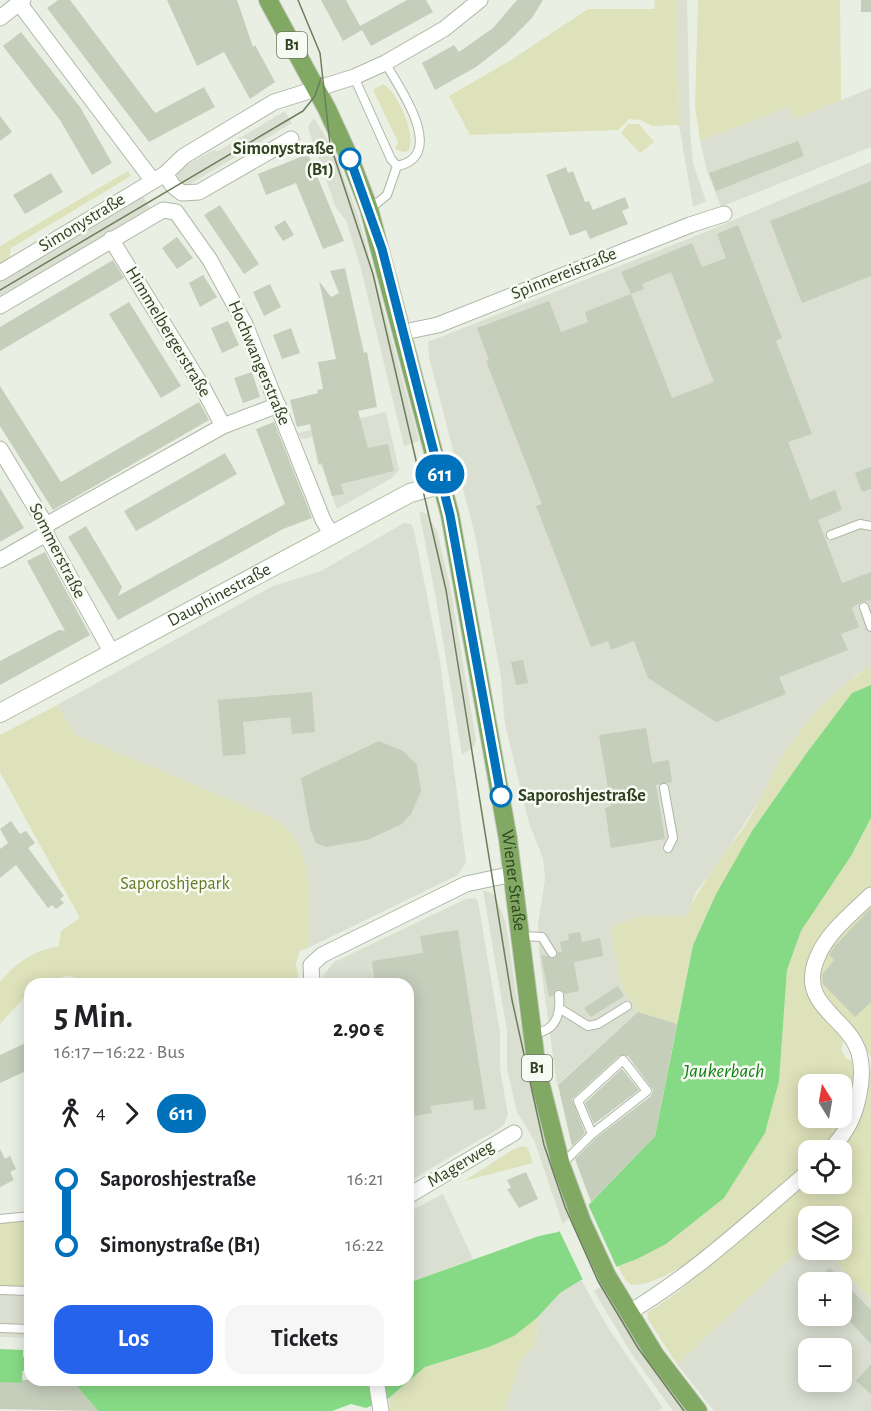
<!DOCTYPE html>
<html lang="de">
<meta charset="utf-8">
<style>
:root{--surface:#fff;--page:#f6f6f6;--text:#202124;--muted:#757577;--accent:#2563eb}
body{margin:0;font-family:"Alegreya Sans",sans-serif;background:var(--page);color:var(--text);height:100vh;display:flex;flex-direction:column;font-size:22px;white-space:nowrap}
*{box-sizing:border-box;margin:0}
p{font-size:20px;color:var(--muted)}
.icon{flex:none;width:33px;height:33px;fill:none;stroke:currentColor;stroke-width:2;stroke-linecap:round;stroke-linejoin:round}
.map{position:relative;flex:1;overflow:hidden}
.details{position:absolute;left:24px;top:978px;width:390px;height:408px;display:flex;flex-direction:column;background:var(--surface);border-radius:18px;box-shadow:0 3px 15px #0003}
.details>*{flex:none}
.badge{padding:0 12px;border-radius:20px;font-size:21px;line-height:39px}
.needle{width:39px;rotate:349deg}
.tools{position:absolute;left:798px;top:1074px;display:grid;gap:12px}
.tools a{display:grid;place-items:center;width:54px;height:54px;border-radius:12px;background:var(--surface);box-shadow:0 3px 15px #0003;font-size:30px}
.map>.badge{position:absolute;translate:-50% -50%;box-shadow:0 0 0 3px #fff}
.legs{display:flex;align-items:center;gap:9px;height:66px;padding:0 30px;font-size:20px}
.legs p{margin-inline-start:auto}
.head{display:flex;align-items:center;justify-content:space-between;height:102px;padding:0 30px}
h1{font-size:33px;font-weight:700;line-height:45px}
.cta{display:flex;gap:12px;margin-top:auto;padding:12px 30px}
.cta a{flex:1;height:69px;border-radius:18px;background:var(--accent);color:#fff;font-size:24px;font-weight:700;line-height:69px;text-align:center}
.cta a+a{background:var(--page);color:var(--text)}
ul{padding:0 30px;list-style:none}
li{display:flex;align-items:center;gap:21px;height:66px;font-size:22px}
li i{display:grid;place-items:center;width:9px;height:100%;margin:0 8px;background:currentColor}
li i::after{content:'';width:15px;height:15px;margin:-8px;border:4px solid;border-radius:50%;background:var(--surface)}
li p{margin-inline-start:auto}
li:first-child i{background:linear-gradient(#0000 50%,currentColor 0)}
li:last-child i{background:linear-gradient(currentColor 50%,#0000 0)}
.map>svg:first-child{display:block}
</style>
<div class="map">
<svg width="871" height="1411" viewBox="0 0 871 1411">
<rect width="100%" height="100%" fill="#eaefe3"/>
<!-- built -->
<path fill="#dadfd1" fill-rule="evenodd" d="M677,0H687L690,129L693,163L706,201L693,207L679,125Z
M871,88V147L721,207L707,171L700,141L789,106L795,119Z
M285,111L292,123L187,186L180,182L177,175L181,168L214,150L218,151Z
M314,118L334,151L359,218L419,441L404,446L361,269L346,220L336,208L309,131L308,126Z
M871,162V666L855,676L765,792L722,858L696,892L687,916H640L620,983L638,1012L557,1085L539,953L538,924L545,879L543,858L529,823L505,724L501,677L475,535L429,357L428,342L698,235Z
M142,195L150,208L0,296V276Z
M386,412L399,470L392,478L337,509L321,465H318L312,437L301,439L298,433Z
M419,511L427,514L437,531L450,586L476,740L474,747L462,755L435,593Z
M404,523L411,524L414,530L440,661L466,862L458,875L308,948L310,900L261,813L74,734L57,705L273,586L321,571Z
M483,890L492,893L497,900L506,923L520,1021L538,1109L574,1220L564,1228L534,1140L517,1112L507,1069V1031Z
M475,898L478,901L500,1032V1069L508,1115L503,1126L408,1182V984H323V976L334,962L466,899Z
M443,1194L473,1259L408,1283V1212Z
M808,1242V1250H825L871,1300V1411H714L677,1364ZM808,1282H842V1316H808ZM808,1348H842V1382H808Z
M581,1280L608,1328L663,1408L658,1411H504L521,1360L536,1344L537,1318L560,1293Z
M604,1285L689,1411H673L631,1353L594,1291Z
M0,1293L30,1294V1338L0,1337Z"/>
<!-- green -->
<path fill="#dee2ba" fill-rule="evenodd" d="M655,0H677L679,125L652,126L640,120L629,119L618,130L470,135L449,96L511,60L588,9H654Z
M698,0H840L841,100L795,119L789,107L700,141L695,106Z
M383,84C397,91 418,137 408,151L404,152L395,149L398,142L374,92V89Z
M628,124H639L654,142L640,153L621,133Z
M128,171L131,176L11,248L9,260L0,263V246Z
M871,666V685L852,693L808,751L752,831L716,894L693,945L677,1024L638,1012L620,983L611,927L640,916H687C701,880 728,852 749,819C760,801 769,781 779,762C801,725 834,689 871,666Z
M57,705L74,734L261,813C272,819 285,824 292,834C314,866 311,911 308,948L300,951L296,963L299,984L287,979L268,984H101L69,976L30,984V991L0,1024V982C16,962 33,951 59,946L61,931L80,918L0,772V735Z
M871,818V1057L846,1026L839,1030L844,1040L841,1050L846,1058L855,1063L857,1070C850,1104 848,1124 823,1150H808V1165C772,1195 678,1286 632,1285L626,1281L617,1265L637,1259L779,1081L787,970L801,931L851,856ZM808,1084H842V1118H808Z
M871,1067V1300L825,1250H842V1216H808V1242L677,1364L649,1321L647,1313L678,1292L808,1178V1184H842V1150H838Z
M523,1146L528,1148L533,1163L464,1181L514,1149Z
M30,1221V1288L0,1287V1223Z
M537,1318L536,1344L521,1360L504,1411H390L389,1398L425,1367L489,1347L514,1336Z"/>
<!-- water -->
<path fill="#87da85" d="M871,685V818L851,856L801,931L787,970L779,1081L765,1133L724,1198L666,1244L637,1259L581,1280L560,1293L537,1318L514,1336L489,1347L425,1367L389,1398L366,1408L351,1404L332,1411H98L75,1384V1380H408V1283L539,1236L558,1232L574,1220L655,1136L693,945L716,894L752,831L808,751L852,693Z
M0,1349L23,1350L22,1390L0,1382Z"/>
<!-- pier -->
<path fill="#eaefe3" d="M587,1202L617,1268L584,1282L558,1228Z"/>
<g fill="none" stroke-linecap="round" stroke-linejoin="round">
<!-- canal -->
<path stroke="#87da85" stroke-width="14" d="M0,1363L30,1364"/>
</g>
<!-- building -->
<path fill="#c5cdbb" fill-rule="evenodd" d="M58,0H70L155,113L204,87L215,107L149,142L47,8Z
M167,0H237L253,47L255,45L275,82L250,99L224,52L197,66Z
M321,0H346L360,26L407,0H426L433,12L371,46L362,30L343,41Z
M517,0H543L532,18L507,43L476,67L435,90L422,63L454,45L459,52L493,28Z
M861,0H871V12H861Z
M21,32L80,107L112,163L92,175L60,120L3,46Z
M0,116L12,132L0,141Z
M798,141L804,156L716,191L709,173Z
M308,154L344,241L323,249L296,183L266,195L258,174Z
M566,167L568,173L573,171L585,202L589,201L593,210L625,197L629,208L622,211L628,224L590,239L586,230L570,236L546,175Z
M51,173L63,192L25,214L13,195Z
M871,181V276L802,303L770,221Z
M220,205L259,264L244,274L204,215Z
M285,220L294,235L283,241L274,227Z
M738,225L782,338L776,341L812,434L788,442L810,500L835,490L842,510L818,520L842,583L871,572V600L861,602L852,608L859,627L841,634L848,650L779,677L786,694L716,722L648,678L634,641L611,650L608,641L591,647L536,506L542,504L486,361L489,360L477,328L549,301L561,332L588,322L585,312L631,294L621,272L692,243L702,267L726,258L717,234ZM671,272L714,382L672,398L631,294L644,289L642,284Z
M177,237L193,258L177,269L162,248Z
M113,260L124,278L0,351V327Z
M345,268L364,353L367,352L377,407L358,411L368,448L388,444L394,471L341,484L344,494L332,496L322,463L319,464L310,424L297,427L290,400L318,393L317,390L323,389L318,362L336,359L319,281L331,297L339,293L330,271Z
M203,275L217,297L200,307L189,283Z
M270,284L281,307L264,316L253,292Z
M129,302L181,386L161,398L109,314Z
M228,321L239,345L222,353L211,328Z
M291,328L300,353L282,359L273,335Z
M252,372L260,397L243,403L234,378Z
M0,386L61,482L199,402L209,420L53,510L0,426Z
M274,422L312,518L283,529L118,620L68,537L86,526L122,587L118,596L285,504L256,429Z
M225,453L237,474L136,531L124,511Z
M871,467V489L862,492L855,473Z
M0,488L24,528L0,542Z
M45,552L90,635L0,685V661L59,630L65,631L27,561Z
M523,660L528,683L516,685L511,662Z
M312,692L315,732L292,734L290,717L243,722L246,754L223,756L218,700Z
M646,728L652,763L669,760L672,782L656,785L665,839L611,848L605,808L611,806L599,735Z
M379,741L403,751L417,765L421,791L411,814L402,824L367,840L326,847L316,843L310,828L301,778Z
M11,821L20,834L26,831L35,843L28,848L64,896L60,899L64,903L56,909L52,905L48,908L16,865L0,878V849L8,843L0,829Z
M871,908V1002L855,1017L823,984L822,975L834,960L829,955L835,946Z
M458,930L486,1109L474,1110L473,1100L430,1106L432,1113L415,1116L413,1108L408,1109V984H375L372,961L423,953L420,936Z
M580,932L582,942L600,938L603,956L574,962L579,991L565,994L558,989L553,996L549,997L541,955L555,958L558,952H562L560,942L569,940L568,934Z
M618,986L624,996L591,1017L584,1008Z
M638,1012L677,1024L655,1136L591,1202L575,1159L596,1138L651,1096L653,1090L628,1056H619L572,1099L585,1133L572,1146L558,1085Z
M30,1041V1069L0,1083V1055Z
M622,1069L639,1090L594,1124L585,1103Z
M0,1149L5,1159L10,1156L16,1169L10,1172L14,1180L0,1187Z
M526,1172L538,1199L519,1208L507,1189L511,1188L507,1180Z
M830,1268L871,1310V1344L842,1313V1282H814Z
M871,1364V1394L856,1381Z
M22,1380H75V1384L98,1411L0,1409V1382L22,1383Z"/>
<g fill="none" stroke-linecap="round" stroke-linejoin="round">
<!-- service casing -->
<g stroke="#aeb8a5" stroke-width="10">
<path id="service" d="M385,63C400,88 448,156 397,166
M354,77L391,159L397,166
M371,208L387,195L397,166
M831,535L860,524L871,526
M864,607L871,627
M664,788L673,838L668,848
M521,936L542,937L552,953
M559,1008L588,1026L598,1024L627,1006
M533,1034C555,1031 561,1016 559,995
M562,1164L592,1134L647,1091L623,1060L578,1101L592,1134
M0,1219L30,1216
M0,1290L30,1291
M0,1328L30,1329"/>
</g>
<!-- minor casing -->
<g stroke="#aeb8a5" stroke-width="17">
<path id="minor" d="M19,3L153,181
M0,18L23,0
M165,174L173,186L182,193L199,192L291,139
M111,239L203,388L223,426
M0,273L165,174L184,156L274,102L354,77L385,63L444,29L480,0
M0,306L163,210L176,212L210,260L245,324L323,520L332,535
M404,332L438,325L690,225L724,214
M0,449L46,525V534L112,653
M46,525L223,426L278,405
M0,560L46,534
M312,984L311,965L322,955L466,884L513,874
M830,1150C846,1133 855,1117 859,1094C862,1080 863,1067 859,1053C848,1016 797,1006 817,958C827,933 852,913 871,895
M408,1196L514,1133
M628,1313C694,1274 750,1221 808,1172
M376,1380L381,1411"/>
</g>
<!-- secondary casing -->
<g stroke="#b1bfa3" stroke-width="20">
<g id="secondary">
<path id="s1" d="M0,713L410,493L443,484"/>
</g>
</g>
<!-- primary casing -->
<g stroke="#c5cac1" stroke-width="20">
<g id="primary">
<path id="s2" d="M268,0L327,109L350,159L369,209L450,515L508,839L537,1070L561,1165L582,1222L607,1276L655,1355L698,1411"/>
</g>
</g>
<!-- service -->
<use href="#service" stroke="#fff" stroke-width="8"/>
<!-- minor -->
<use href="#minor" stroke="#fff" stroke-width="15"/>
<!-- secondary -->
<use href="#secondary" stroke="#fff" stroke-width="18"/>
<!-- primary -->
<use href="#primary" stroke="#81a963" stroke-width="18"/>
<!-- tram -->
<path stroke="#6a7e5b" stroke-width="1.5" d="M298,0L320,53L330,144L373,274L446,590L512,1000L544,1145L565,1207L598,1281L638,1348L684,1411
M0,290L303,111L315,96L321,78"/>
</g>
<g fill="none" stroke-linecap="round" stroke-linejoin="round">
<!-- line-1 casing -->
<g stroke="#fff" stroke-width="14">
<path id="line-1" d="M350,159L382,249L450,515L501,796"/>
</g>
<!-- line-1 -->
<use href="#line-1" stroke="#0072bc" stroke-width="9"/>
</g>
<!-- markers -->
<g fill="#fff" stroke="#0072bc" stroke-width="3">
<circle cx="350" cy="159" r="10"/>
<circle cx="501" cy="796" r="10"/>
</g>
<g text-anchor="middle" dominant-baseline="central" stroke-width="5" stroke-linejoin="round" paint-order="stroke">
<!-- shield labels -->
<g fill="#f8faf4" stroke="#6b7a60" stroke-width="1.5">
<rect x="277" y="32" width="30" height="26" rx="4.5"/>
<rect x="522" y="1055" width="30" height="26" rx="4.5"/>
</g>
<g font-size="16" font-weight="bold" fill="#2f4320">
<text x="292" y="45">B1</text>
<text x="537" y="1068">B1</text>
</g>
<!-- stop labels -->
<g font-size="18" font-weight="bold" fill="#2f4320" stroke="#f8faf4" text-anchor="end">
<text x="334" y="149">Simonystraße<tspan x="334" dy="21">(B1)</tspan></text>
<text x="518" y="796" text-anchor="start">Saporoshjestraße</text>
</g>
<!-- street labels -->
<g font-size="18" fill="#2f4320" stroke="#f8faf4">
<text transform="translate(82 223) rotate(-31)">Simonystraße</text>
<text transform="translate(564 274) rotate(-22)">Spinnereistraße</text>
<text transform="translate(168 332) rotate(59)">Himmelbergerstraße</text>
<text transform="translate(259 363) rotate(67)">Hochwangerstraße</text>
<text transform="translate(57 551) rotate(63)">Sommerstraße</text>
<text stroke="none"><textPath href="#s1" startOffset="249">Dauphinestraße</textPath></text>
<text stroke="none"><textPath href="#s2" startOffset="920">Wiener Straße</textPath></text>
<text transform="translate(461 1164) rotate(-31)">Magerweg</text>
</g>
<!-- park labels -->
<g font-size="18" fill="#667a24" stroke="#f8faf4">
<text x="175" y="884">Saporoshjepark</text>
</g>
<!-- water labels -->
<g font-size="20" font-style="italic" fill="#138013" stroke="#f8faf4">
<text x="724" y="1071">Jaukerbach</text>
</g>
</g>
</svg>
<div class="tools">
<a><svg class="needle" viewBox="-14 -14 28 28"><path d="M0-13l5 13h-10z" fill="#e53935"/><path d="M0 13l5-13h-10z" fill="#757577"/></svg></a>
<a><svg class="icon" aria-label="locate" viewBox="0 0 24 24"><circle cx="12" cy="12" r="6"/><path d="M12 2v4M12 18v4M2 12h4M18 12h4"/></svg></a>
<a><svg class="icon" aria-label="layers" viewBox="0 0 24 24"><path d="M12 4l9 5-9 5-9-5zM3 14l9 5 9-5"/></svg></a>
<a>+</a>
<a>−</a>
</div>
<b class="badge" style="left:440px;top:474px;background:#0072bc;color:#fff">611</b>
<section class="details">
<div class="head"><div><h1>5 Min.</h1><p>16:17 – 16:22 · Bus</p></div><b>2.90 €</b></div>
<div class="legs"><svg class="icon" aria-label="walk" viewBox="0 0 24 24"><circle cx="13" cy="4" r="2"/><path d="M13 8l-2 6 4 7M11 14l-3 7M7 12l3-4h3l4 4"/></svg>4<svg class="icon" aria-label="forward" viewBox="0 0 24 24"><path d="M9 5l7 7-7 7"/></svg><b class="badge" style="background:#0072bc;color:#fff">611</b></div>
<ul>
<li><i style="color:#0072bc"></i><b>Saporoshjestraße</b><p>16:21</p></li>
<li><i style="color:#0072bc"></i><b>Simonystraße (B1)</b><p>16:22</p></li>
</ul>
<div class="cta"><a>Los</a><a>Tickets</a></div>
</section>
</div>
